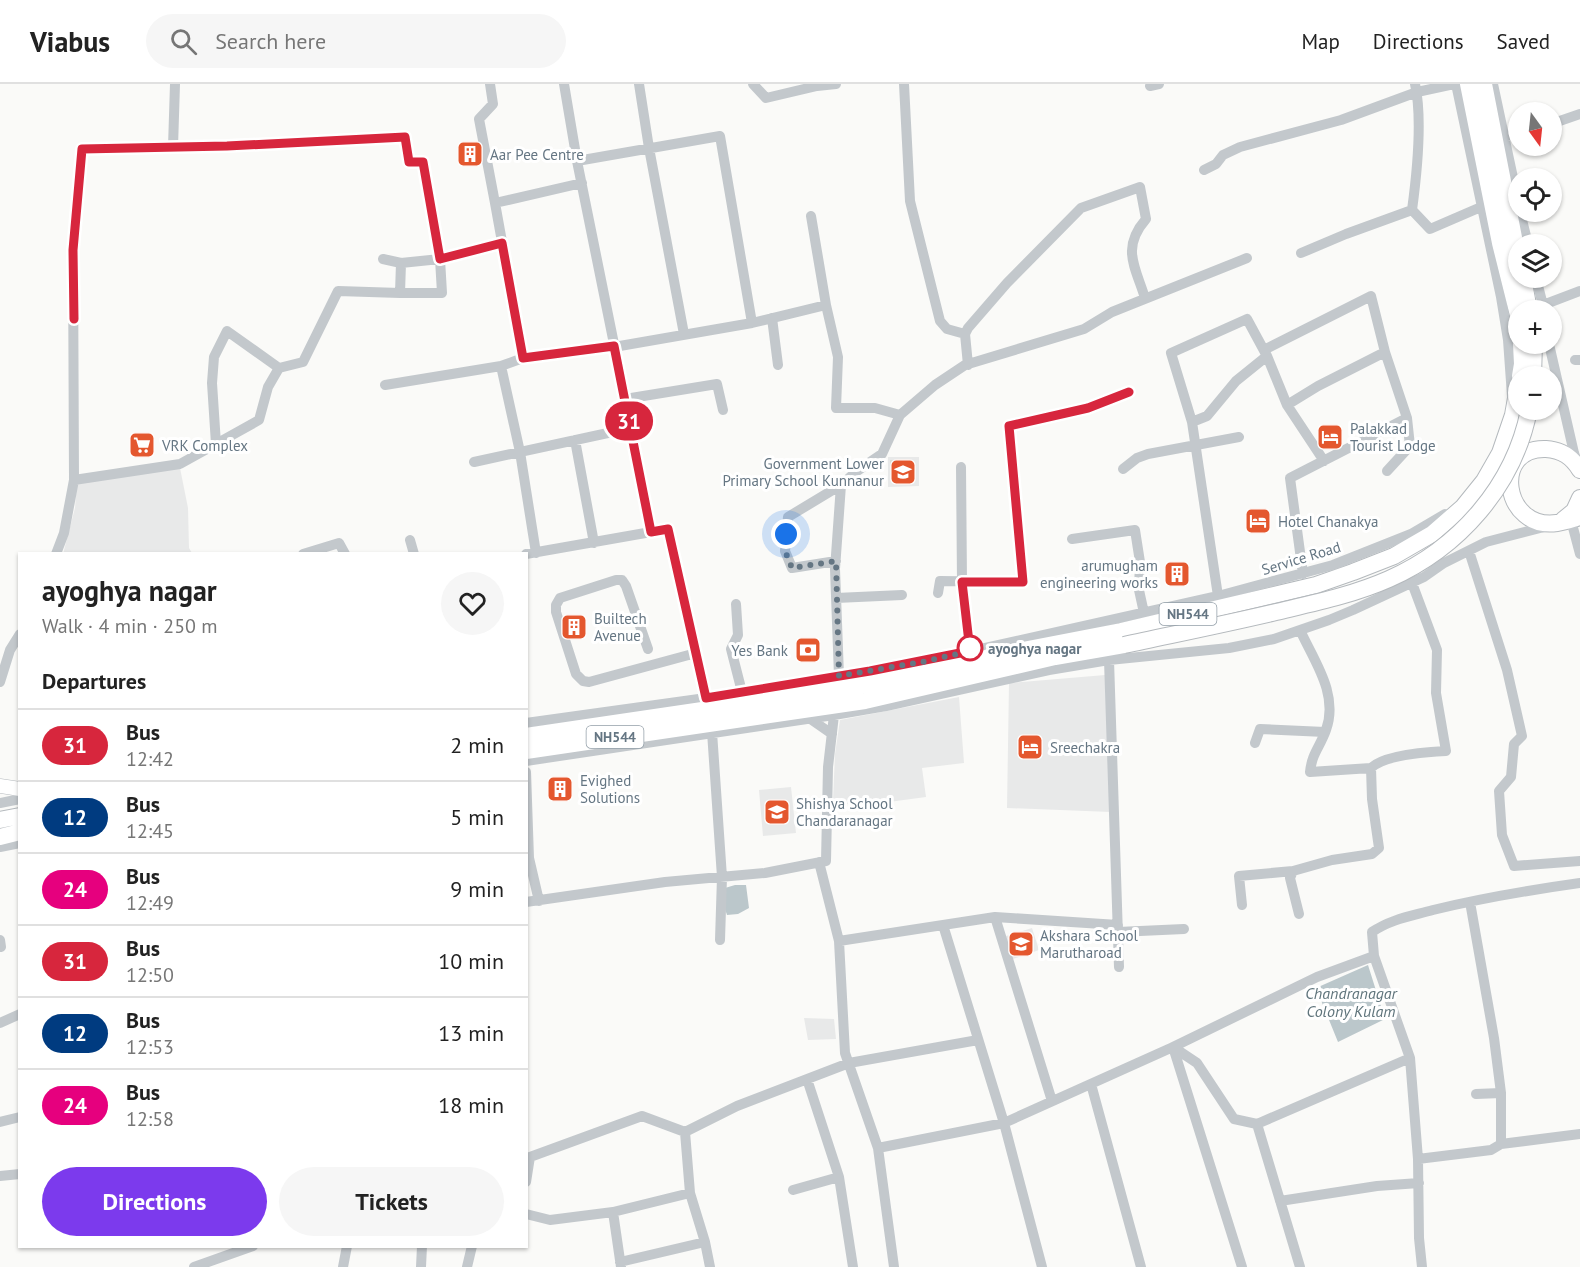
<!DOCTYPE html>
<meta charset="utf-8">
<style>
:root{--surface:#fff;--page:#f6f6f6;--text:#222;--muted:#767676;--line:#e0e0e0;--accent:#7c3aed}
body{margin:0;font-family:"PT Sans",sans-serif;background:var(--page);color:var(--text);height:100vh;display:flex;flex-direction:column;font-size:22px;white-space:nowrap}
*{box-sizing:border-box;margin:0}
p{font-size:20px;color:var(--muted)}
.icon{flex:none;width:33px;height:33px;fill:none;stroke:currentColor;stroke-width:2;stroke-linecap:round;stroke-linejoin:round}
.map{position:relative;flex:1;overflow:hidden}
.drawer{position:absolute;left:18px;top:468px;width:510px;height:696px;display:flex;flex-direction:column;background:var(--surface);border-radius:0px;box-shadow:0 2px 4px #0004}
.drawer>*{flex:none}
.badge{padding:0 12px;border-radius:20px;font-size:21px;line-height:39px}
.needle{width:39px;rotate:165deg}
.buttons{position:absolute;left:1508px;top:18px;display:grid;gap:12px}
.buttons a{display:grid;place-items:center;width:54px;height:54px;border-radius:50%;background:var(--surface);box-shadow:0 2px 4px #0004;font-size:30px}
.you{position:absolute;width:30px;height:30px;margin:-15px;border:4px solid #fff;border-radius:50%;background:#1a73e8;box-shadow:0 0 0 9px #1a73e833}
.map>.badge{position:absolute;translate:-50% -50%;box-shadow:0 0 0 3px #fff}
h2{padding:0 24px;font-size:22px;line-height:54px}
.round{display:grid;place-items:center;flex:none;width:63px;height:63px;border-radius:32px;background:var(--page)}
.headline{display:flex;align-items:center;justify-content:space-between;height:102px;padding:0 24px}
h1{font-size:28px;font-weight:700;line-height:45px}
.primary-button{display:flex;gap:12px;margin-top:auto;padding:12px 24px}
.primary-button a{flex:1;height:69px;border-radius:36px;background:var(--accent);color:#fff;font-size:24px;font-weight:700;line-height:69px;text-align:center}
.primary-button a+a{background:var(--page);color:var(--text)}
ul{padding:0;list-style:none}
li{display:flex;align-items:center;gap:18px;height:72px;padding:0 24px;border-top:2px solid var(--line)}
li div{flex:1}
li b{display:block;font-size:22px}
li em{font-style:normal}
li .badge{min-width:66px;font-weight:700;text-align:center}
header{display:flex;align-items:center;gap:36px;box-sizing:border-box;height:84px;padding:0 30px;background:var(--surface);border-bottom:2px solid var(--line)}
header strong{font-size:28px}
nav{display:flex;gap:33px;margin-inline-start:auto;font-size:21px}
.search{width:420px;height:54px;background:var(--page);display:flex;align-items:center;gap:15px;box-sizing:border-box;padding:0 21px;border-radius:33px;color:var(--muted);font-size:22px}
.map>svg:first-child{display:block}
</style>
<header>
<strong>Viabus</strong>
<div class="search"><svg class="icon" aria-label="search" viewBox="0 0 24 24"><circle cx="10" cy="10" r="6"/><path d="M15 15l6 6"/></svg>Search here</div>
<nav><a>Map</a><a>Directions</a><a>Saved</a></nav>
</header>
<div class="map">
<svg width="1580" height="1183" viewBox="0 0 1580 1183">
<rect width="100%" height="100%" fill="#fafaf8"/>
<!-- built -->
<path fill="#e8e9e9" d="M888,373H919V402L888,403Z
M180,384L188,424L189,464L192,469L63,470L75,424L77,398Z
M1105,591L1111,728L1007,724L1009,599Z
M959,613L964,679L922,684L926,713L859,722L833,717L835,670L840,636Z
M791,703L796,749L763,752L759,706Z
M1032,844L1039,866L1010,876L1003,853Z
M804,934L834,935L836,955L808,956Z"/>
<!-- green -->
<path fill="#dadfd7" d="M900,376V391H890V376Z"/>
<!-- water -->
<path fill="#bbc7cb" d="M735,801H746L749,824L738,830L727,831L725,825V804Z
M1368,881L1385,935L1338,958L1316,904Z"/>
<g fill="none" stroke-linecap="round" stroke-linejoin="round">
<!-- major casing -->
<g stroke="#b5babe" stroke-width="15">
<path id="major" d="M0,702L20,705"/>
</g>
<!-- highway casing -->
<g stroke="#b4b9bd" stroke-width="18">
<path id="highway" d="M1468,0L1500,159L1518,231
M1484,0L1518,174
M1523,194L1529,226
M1520,292L1522,280L1521,260
M1533,292L1534,260
M1580,386C1572,373 1562,366 1546,365C1491,363 1503,447 1557,439C1565,438 1573,435 1580,433
M1563,436L1574,427L1580,414
M526,652L850,604L1008,569L1121,547L1316,501L1353,488L1394,472L1432,450L1463,423L1484,397L1500,369L1513,331L1518,303
M526,667L865,617L1055,573L1124,561
M0,736L20,732
M0,753L20,748"/>
</g>
<!-- minor -->
<path stroke="#c3c8cc" stroke-width="10" d="M490,0L493,20L479,35L495,119
M564,0L577,77
M639,0L649,64L684,250
M753,0L766,14L817,2L836,0
M904,0L910,117L940,237L947,245L965,250
M1415,0C1423,36 1417,89 1412,126L1430,145L1481,123
M1456,0L1501,213L1508,256L1512,312
M1493,0L1518,117
M1150,2L1159,0
M1551,40L1580,30
M1504,53L1518,49
M173,63L175,0
M1204,86L1216,80L1223,71L1240,63L1341,36L1417,8L1454,0
M582,99L495,119L523,274L614,263L752,239L720,52L577,77L652,448
M1520,128L1528,160
M1301,169L1346,150L1412,126
M383,175L401,179
M1536,194L1544,225
M826,221L838,273L836,324H875L900,331
M1543,221L1580,207
M772,234L778,281
M752,239L826,221L811,132
M1549,260L1574,369L1577,379
M1264,266L1371,212L1385,268
M523,274L501,282L520,368L536,469
M1575,276H1580
M968,281L965,250L968,244L1007,199L1081,124L1140,103L1146,135C1121,164 1135,182 1145,214
M385,301L501,282
M625,315L717,300L723,326
M1287,321L1318,302L1385,268L1407,334L1410,362L1387,387
M1192,338L1207,332L1236,297L1267,272
M575,356L594,459
M216,360L212,299L214,273L227,247L279,284
M474,378L631,344
M961,383L962,498L970,567
M1123,385L1137,374L1148,370L1239,353
M74,396L180,380L259,336L268,303L279,284L303,278L338,207L400,209L401,179L440,175L502,159
M1571,436L1580,470
M1072,455L1135,446L1140,478L1139,506L1144,529
M410,456L414,470
M1469,467L1507,586L1522,652L1514,660L1511,693L1499,707L1502,751L1514,782L1580,777
M56,470L64,449L74,396L73,167L82,65L227,62L405,53L409,78H423L440,175L442,209H400
M303,470L339,459L345,470
M526,470L668,445L706,614
M836,477L792,484L785,467L788,433L841,401
M1303,490L1290,394L1407,334
M938,509L940,497L1022,498L1009,342L1087,324L1129,308
M1218,512L1192,338L1171,269L1247,235L1267,272L1287,321L1324,377
M836,514L902,511
M736,520L738,551L731,565L742,608
M1300,546C1314,577 1339,610 1326,646C1320,663 1312,669 1310,688L1371,684
M648,565L626,502L622,496H616L560,514L556,521V528L576,590L583,597L589,598L696,569
M1109,576L1119,883
M839,592L835,485L841,401L857,387L882,370L900,331L935,301L965,281L1084,245L1112,228L1247,174
M0,598L10,566L20,550
M809,634L832,650
M526,639L706,614L922,578L1218,512L1333,481L1411,450L1445,430
M712,648L722,793L720,856
M1255,659L1260,645L1325,648
M526,677L834,631L886,622L1049,586L1109,576L1229,564L1274,555L1329,536L1353,526L1424,493L1444,479L1486,458L1548,442
M526,688L529,774L539,817
M0,719L20,715
M0,763L20,759
M819,778L839,857L943,841
M526,818L665,798L765,789L826,777L828,683L834,631
M1470,818L1494,954L1501,1009
M1242,821L1239,792L1293,787
M1299,830L1290,794L1293,787L1332,776L1372,770L1379,764L1372,715L1371,684C1384,671 1427,668 1446,667L1436,609L1437,566L1412,499
M995,833L1052,1017
M1118,841L995,833L943,841L1004,1039L1173,963L1317,893L1374,872
M1118,848L1184,845
M0,856L1,863
M839,857L845,969L878,1064L1004,1039L1042,1183
M0,939L20,930
M1173,963L1242,1183
M1173,963L1197,979L1234,1035L1257,1040
M1410,974L1418,1075L1419,1154L1422,1183
M807,995L839,1093L853,1183
M1091,1000L1141,1183
M1476,1010L1501,1009V1060L1580,1050
M0,1038L20,1033
M685,1048L690,1109L705,1158L710,1183
M878,1064L894,1183
M1418,1075L1491,1066L1501,1060
M0,1092L20,1090
M526,1098L530,1073L642,1032L685,1048L737,1022L849,979L978,956
M793,1106L839,1093
M1280,1117L1377,1102L1419,1099
M526,1130L550,1136L613,1128
M620,1178L705,1158
M194,1183L253,1162
M343,1183L347,1162
M421,1183L422,1162
M467,1183L472,1162
M621,1183L613,1128L690,1109
M1300,1183L1257,1040L1410,974L1374,872L1372,848C1391,835 1412,832 1433,826C1482,814 1530,806 1580,799"/>
<!-- major -->
<use href="#major" stroke="#fff" stroke-width="14"/>
<!-- highway -->
<use href="#highway" stroke="#fff" stroke-width="16"/>
<!-- highway-bridge casing -->
<g stroke="#b4b9bd" stroke-width="18" stroke-linecap="butt">
<path id="highway-bridge" d="M1124,561C1175,550 1225,540 1276,528C1314,519 1353,511 1389,495C1459,464 1514,402 1529,326"/>
</g>
<!-- highway-bridge -->
<use href="#highway-bridge" stroke="#fff" stroke-width="16"/>
</g>
<g fill="none" stroke-linecap="round" stroke-linejoin="round">
<!-- line casing -->
<g stroke="#fff" stroke-width="14">
<path id="line" d="M74,235L73,166L82,65L227,62L405,53L409,78H423L440,175L502,159L523,274L614,262L651,448L668,445L706,614L870,587L970,567L962,498H1023L1009,342L1088,324L1129,308"/>
</g>
<!-- line -->
<use href="#line" stroke="#d7263d" stroke-width="9"/>
<!-- walk -->
<path stroke="#657683" stroke-width="6" stroke-dasharray="0 10.8" d="M786,450L785,467L792,484L836,477L839,592L922,578L970,567V564"/>
</g>
<!-- icons -->
<defs>
<g id="building-square" transform="scale(1.35)"><rect x="-9" y="-9" width="18" height="18" rx="4" fill="#e4572e" stroke="#fff"/><path d="M-4-6H4V6H1V3H-1V6H-4ZM-2.5-4.3h1.7v1.8h-1.7ZM.8-4.3h1.7v1.8H.8ZM-2.5-1h1.7V.8h-1.7ZM.8-1h1.7V.8H.8Z" fill="#fff"/></g>
<g id="hotel-square" transform="scale(1.35)"><rect x="-9" y="-9" width="18" height="18" rx="4" fill="#e4572e" stroke="#fff"/><path d="M-6-4.5h1.5V1H6V5H4.5V3h-9V5H-6ZM-4 0a1.8 1.8 0 1 1 3.6 0ZM.5 0V-2.5h3Q6-2.5 6 0Z" fill="#fff"/></g>
<g id="supermarket-square" transform="scale(1.35)"><rect x="-9" y="-9" width="18" height="18" rx="4" fill="#e4572e" stroke="#fff"/><path d="M-6-5.5h2.5l.6 2H6L4.5 2H-2.5L-4.4-4H-6ZM-1.5 3.2a1.3 1.3 0 1 0 .1 0ZM3 3.2a1.3 1.3 0 1 0 .1 0Z" fill="#fff"/></g>
<g id="school-square" transform="scale(1.35)"><rect x="-9" y="-9" width="18" height="18" rx="4" fill="#e4572e" stroke="#fff"/><path d="M0-5L7-2L0 1L-7-2ZM-4 1L0 2.5L4 1V4Q0 6-4 4Z" fill="#fff"/></g>
<g id="bank-square" transform="scale(1.35)"><rect x="-9" y="-9" width="18" height="18" rx="4" fill="#e4572e" stroke="#fff"/><path d="M-6-4H6V4H-6ZM0-2.3a2.3 2.3 0 1 0 0 4.6a2.3 2.3 0 1 0 0-4.6Z" fill="#fff"/></g>
</defs>
<g fill-rule="evenodd">
<use href="#building-square" x="470" y="70"/>
<use href="#hotel-square" x="1330" y="353"/>
<use href="#supermarket-square" x="142" y="361"/>
<use href="#school-square" x="903" y="388"/>
<use href="#hotel-square" x="1258" y="437"/>
<use href="#building-square" x="1177" y="490"/>
<use href="#building-square" x="574" y="543"/>
<use href="#bank-square" x="808" y="566"/>
<use href="#hotel-square" x="1030" y="663"/>
<use href="#building-square" x="560" y="705"/>
<use href="#school-square" x="777" y="728"/>
<use href="#school-square" x="1021" y="860"/>
</g>
<!-- markers -->
<circle fill="#fff" stroke="#d7263d" stroke-width="3" cx="970" cy="564" r="12"/>
<g text-anchor="middle" dominant-baseline="central" stroke-width="6" stroke-linejoin="round" paint-order="stroke">
<!-- shield labels -->
<g fill="#fff" stroke="#939fa8" stroke-width="1.5">
<rect x="1159.5" y="519" width="57" height="22" rx="4.5"/>
<rect x="586.5" y="642" width="57" height="22" rx="4.5"/>
</g>
<g font-size="14" font-weight="bold" fill="#657683">
<text x="1188" y="530">NH544</text>
<text x="615" y="653">NH544</text>
</g>
<!-- poi labels -->
<g font-size="15" fill="#657683" stroke="#fff" text-anchor="start">
<text x="490" y="70">Aar Pee Centre</text>
<text x="1350" y="344">Palakkad<tspan x="1350" dy="17">Tourist Lodge</tspan></text>
<text x="162" y="361">VRK Complex</text>
<text x="884" y="379" text-anchor="end">Government Lower<tspan x="884" dy="17">Primary School Kunnanur</tspan></text>
<text x="1278" y="437">Hotel Chanakya</text>
<text x="1158" y="481" text-anchor="end">arumugham<tspan x="1158" dy="17">engineering works</tspan></text>
<text x="594" y="534">Builtech<tspan x="594" dy="17">Avenue</tspan></text>
<text x="788" y="566" text-anchor="end">Yes Bank</text>
<text x="1050" y="663">Sreechakra</text>
<text x="580" y="696">Evighed<tspan x="580" dy="17">Solutions</tspan></text>
<text x="796" y="719">Shishya School<tspan x="796" dy="17">Chandaranagar</tspan></text>
<text x="1040" y="851">Akshara School<tspan x="1040" dy="17">Marutharoad</tspan></text>
</g>
<!-- street labels -->
<g font-size="15" fill="#657683" stroke="#fff">
<text transform="translate(1301 474) rotate(-17)">Service Road</text>
</g>
<!-- stop labels -->
<g font-size="15" font-weight="bold" fill="#657683" stroke="#fff" text-anchor="start">
<text x="988" y="564">ayoghya nagar</text>
</g>
<!-- water labels -->
<g font-size="16" font-style="italic" fill="#60757c" stroke="#fff">
<text x="1351" y="909">Chandranagar<tspan x="1351" dy="18">Colony Kulam</tspan></text>
</g>
</g>
</svg>
<div class="buttons">
<a><svg class="needle" viewBox="-14 -14 28 28"><path d="M0-13l5 13h-10z" fill="#e53935"/><path d="M0 13l5-13h-10z" fill="#767676"/></svg></a>
<a><svg class="icon" aria-label="locate" viewBox="0 0 24 24"><circle cx="12" cy="12" r="6"/><path d="M12 2v4M12 18v4M2 12h4M18 12h4"/></svg></a>
<a><svg class="icon" aria-label="layers" viewBox="0 0 24 24"><path d="M12 4l9 5-9 5-9-5zM3 14l9 5 9-5"/></svg></a>
<a>+</a>
<a>−</a>
</div>
<div class="you" style="left:786px;top:450px"></div>
<b class="badge" style="left:629px;top:337px;background:#d7263d;color:#fff">31</b>
<section class="drawer">
<div class="headline"><div><h1>ayoghya nagar</h1><p>Walk · 4 min · 250 m</p></div><a class="round"><svg class="icon" aria-label="heart" viewBox="0 0 24 24"><path d="M12 20l-8-8c-3-5 5-10 8-4 3-6 11-1 8 4z"/></svg></a></div>
<h2>Departures</h2>
<ul>
<li><span class="badge" style="background:#d7263d;color:#fff">31</span><div><b>Bus</b><p>12:42</p></div><em>2 min</em></li>
<li><span class="badge" style="background:#003b80;color:#fff">12</span><div><b>Bus</b><p>12:45</p></div><em>5 min</em></li>
<li><span class="badge" style="background:#e6007e;color:#fff">24</span><div><b>Bus</b><p>12:49</p></div><em>9 min</em></li>
<li><span class="badge" style="background:#d7263d;color:#fff">31</span><div><b>Bus</b><p>12:50</p></div><em>10 min</em></li>
<li><span class="badge" style="background:#003b80;color:#fff">12</span><div><b>Bus</b><p>12:53</p></div><em>13 min</em></li>
<li><span class="badge" style="background:#e6007e;color:#fff">24</span><div><b>Bus</b><p>12:58</p></div><em>18 min</em></li>
</ul>
<div class="primary-button"><a>Directions</a><a>Tickets</a></div>
</section>
</div>
